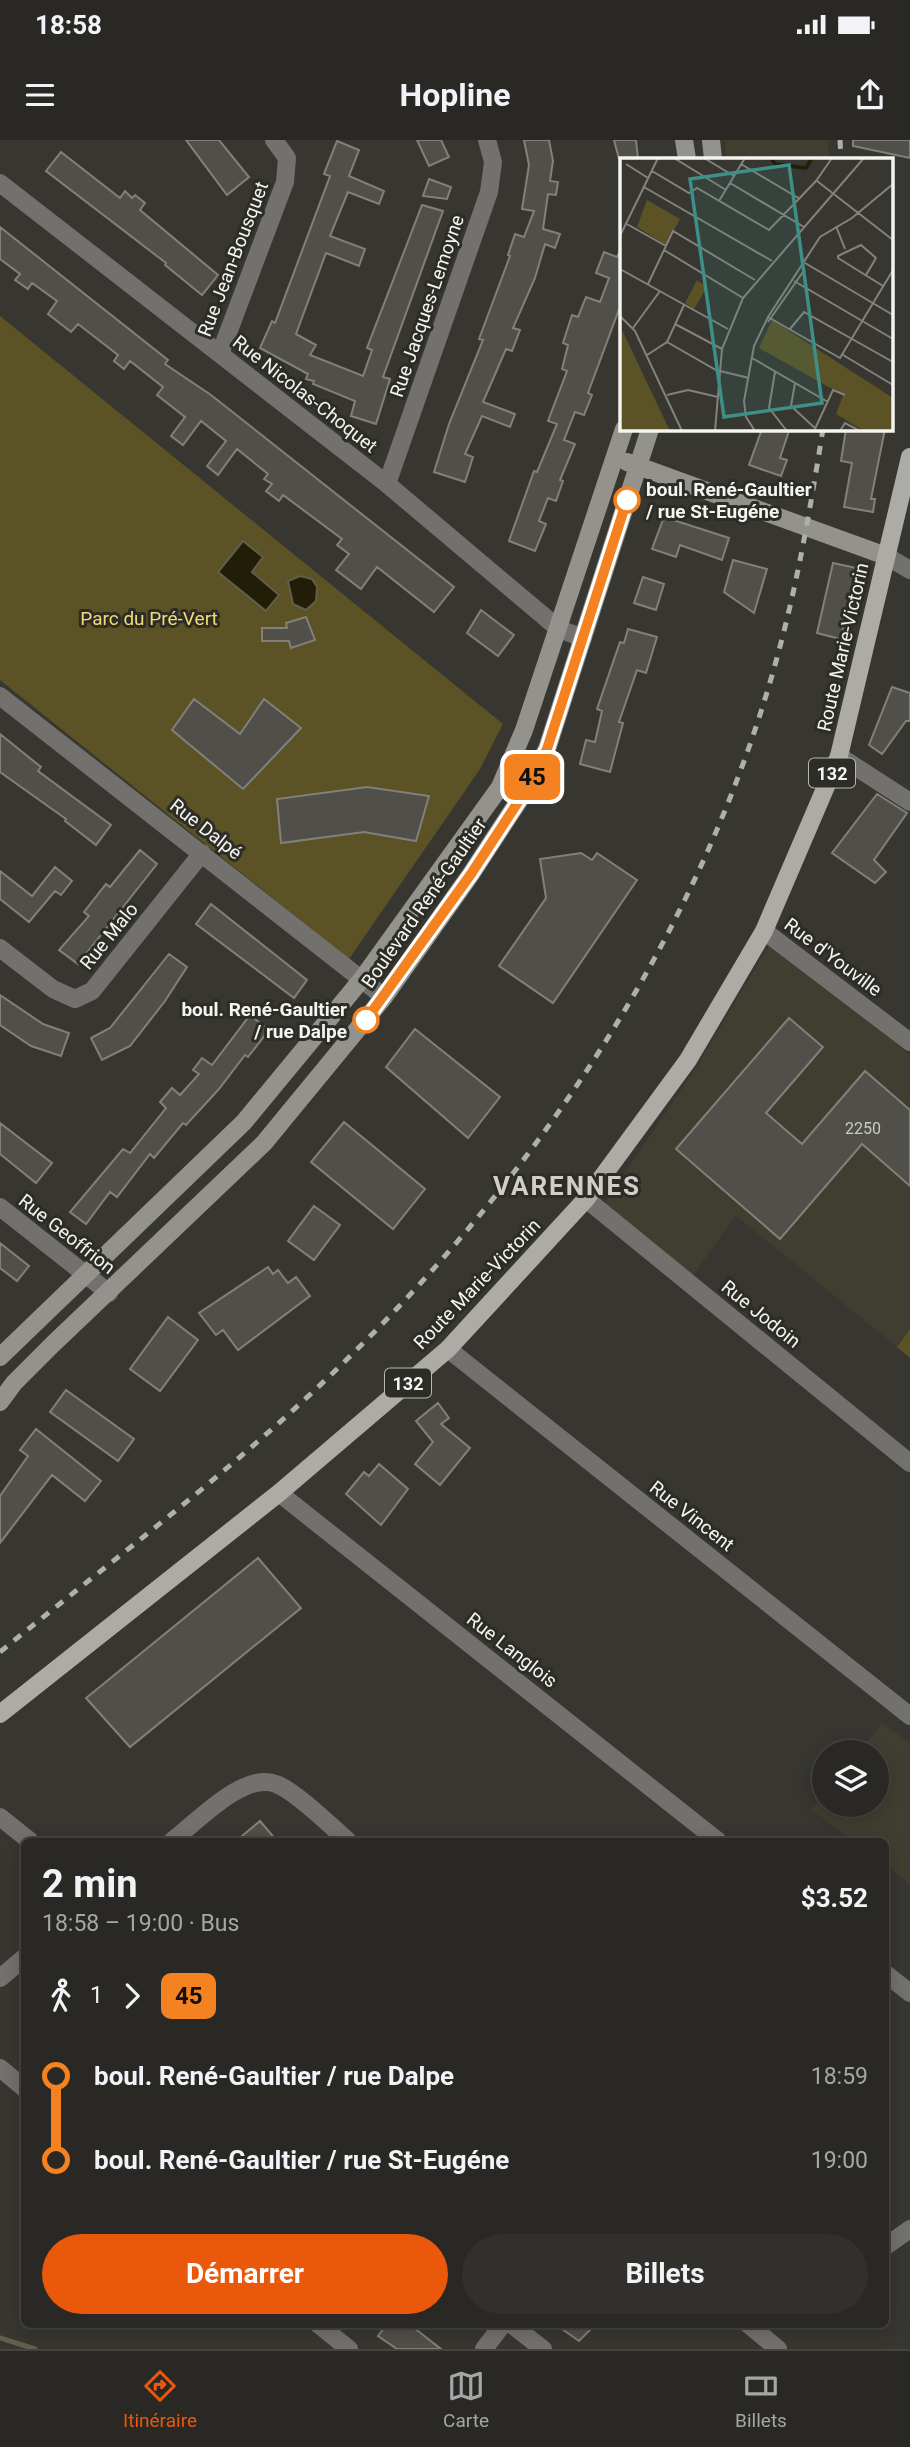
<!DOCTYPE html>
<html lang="fr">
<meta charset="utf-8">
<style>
:root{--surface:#292824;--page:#31302c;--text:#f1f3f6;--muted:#a5a6a6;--line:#454441;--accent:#ea580c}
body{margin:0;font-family:Roboto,sans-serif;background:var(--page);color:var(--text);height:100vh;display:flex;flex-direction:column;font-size:26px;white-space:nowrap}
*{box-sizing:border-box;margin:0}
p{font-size:23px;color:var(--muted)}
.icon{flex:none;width:38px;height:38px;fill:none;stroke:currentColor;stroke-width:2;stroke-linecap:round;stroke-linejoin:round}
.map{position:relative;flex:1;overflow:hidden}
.details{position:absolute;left:21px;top:1698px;width:868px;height:490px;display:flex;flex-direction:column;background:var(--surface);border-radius:10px;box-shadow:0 4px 18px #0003,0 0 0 2px var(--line)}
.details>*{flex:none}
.badge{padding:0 14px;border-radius:10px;font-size:24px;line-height:46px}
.controls{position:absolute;left:812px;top:1600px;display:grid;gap:14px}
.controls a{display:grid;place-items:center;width:77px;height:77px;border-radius:50%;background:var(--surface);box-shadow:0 4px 18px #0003,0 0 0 2px var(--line);font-size:35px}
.map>.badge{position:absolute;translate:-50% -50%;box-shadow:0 0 0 4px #fff}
.legs{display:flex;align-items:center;gap:10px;height:77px;padding:0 21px;font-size:23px}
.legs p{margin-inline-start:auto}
.overview{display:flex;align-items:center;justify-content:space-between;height:119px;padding:0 21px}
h1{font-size:38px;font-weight:700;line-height:52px}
.action{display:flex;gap:14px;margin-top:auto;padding:14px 21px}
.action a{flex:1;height:80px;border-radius:42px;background:var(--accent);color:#fff;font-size:28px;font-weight:700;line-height:80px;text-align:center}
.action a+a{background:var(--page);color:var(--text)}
ul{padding:0 21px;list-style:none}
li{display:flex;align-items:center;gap:24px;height:84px;font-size:26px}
li i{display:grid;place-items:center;width:10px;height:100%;margin:0 9px;background:currentColor}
li i::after{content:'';width:18px;height:18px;margin:-9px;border:5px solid;border-radius:50%;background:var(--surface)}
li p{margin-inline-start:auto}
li:first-child i{background:linear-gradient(#0000 50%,currentColor 0)}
li:last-child i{background:linear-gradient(currentColor 50%,#0000 0)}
.status{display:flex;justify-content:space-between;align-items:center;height:49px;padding:0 35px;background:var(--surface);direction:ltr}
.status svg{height:19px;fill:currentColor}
header{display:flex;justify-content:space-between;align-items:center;height:91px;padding:0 21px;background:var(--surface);font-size:32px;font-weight:700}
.tab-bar{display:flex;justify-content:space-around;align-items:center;height:98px;border-top:2px solid var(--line);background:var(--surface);font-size:19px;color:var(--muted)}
.tab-bar a{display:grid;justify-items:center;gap:4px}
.tab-bar .on{color:var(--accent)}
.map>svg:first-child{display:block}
</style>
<div class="status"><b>18:58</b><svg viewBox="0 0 49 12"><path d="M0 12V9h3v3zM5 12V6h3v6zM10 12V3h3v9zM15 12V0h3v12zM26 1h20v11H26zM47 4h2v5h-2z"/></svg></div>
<header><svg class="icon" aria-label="menu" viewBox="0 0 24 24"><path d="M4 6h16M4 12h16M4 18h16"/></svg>Hopline<svg class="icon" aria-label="share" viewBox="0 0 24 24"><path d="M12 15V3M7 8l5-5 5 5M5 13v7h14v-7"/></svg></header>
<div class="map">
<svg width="910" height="2209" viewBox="0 0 910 2209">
<rect width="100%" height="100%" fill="#373630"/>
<!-- built -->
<path fill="#403d31" d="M725,0H828L829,19H726Z
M771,802L910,915V1189L897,1207L736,1076L693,1135L604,1064L695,929Z
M882,1583L910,1603V1744L886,1725V1701H853L811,1670L824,1654V1664H877V1612H859Z"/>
<!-- green -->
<path fill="#5b5225" d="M0,176L503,584L480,629L349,819L0,540Z
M910,1189V1218L897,1207Z"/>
<!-- water -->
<path fill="#221d06" stroke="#615e4c" stroke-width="2" d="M243,401L263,417L252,432L279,455L266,471L218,432Z
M300,436L312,439L317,447L316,461L306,470L293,464L288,441Z"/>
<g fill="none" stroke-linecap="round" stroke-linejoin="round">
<!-- stream -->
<path stroke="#615e4c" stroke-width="5" d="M0,2198L35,2209"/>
</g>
<!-- building -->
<path fill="#514f49" stroke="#818079" stroke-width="2" d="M186,0H219L249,37L227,55Z
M417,0H441L449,17L429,26Z
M524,0H549L553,21L550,41L558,42L556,55L548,54L543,89L560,94L555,108L545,104L535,138L513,188L520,190L512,211L506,209L483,262L515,274L510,287L482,276L465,314L473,317L465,342L434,332L449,284L483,200L479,199L510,116L508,115L515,94L524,97L534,71L522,69L529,25Z
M614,0H636L638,19H619Z
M853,0H910V18L853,6Z
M337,1L359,10L349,36L384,51L379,64L348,52L330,96L365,109L359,126L326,113L296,194L316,205L310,215L363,236L372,210L367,208L422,65L443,71L383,237L390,239L376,284L351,276L355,261L313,244L314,241L306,239L308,234L260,208L272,181L275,183L330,36L324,34Z
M61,12L120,58L125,51L132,58L135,55L145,63L140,70L218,135L202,155L165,125L166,123L46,31Z
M429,39L451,47L447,59L423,56Z
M0,87L168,220L165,224L211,255L454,447L434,472L377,427L361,449L336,430L349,414L337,405L342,399L283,355L279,361L266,351L272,344L264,339L268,334L237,309L218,335L207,326L226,301L201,281L183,305L171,296L185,277L157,255L163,247L130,221L124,229L114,221L118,215L78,184L71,192L48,174L57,161L32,143L28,149L15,140L20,134L0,119Z
M621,109V164L588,253L592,255L584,275L575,272L564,300L575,304L560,340L563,341L556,361L548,358L539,381L546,384L535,411L509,401L534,331L537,332L557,284L548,281L567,231L562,229L568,205L563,203L572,175L578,177L586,157L600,162L609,138L596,133L604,112L617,117Z
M762,289L789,291L780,318L787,320L781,336L749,325Z
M846,289H885L871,359H875L873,372L844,367L852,323L841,321Z
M664,377L729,398L722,420L680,405L676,417L652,409Z
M733,420L767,429L754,473L724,452Z
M833,423L861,429L840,499L817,493Z
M643,437L664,444L656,470L634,463Z
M481,470L514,495L498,516L467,493Z
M306,477L315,500L291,508L289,501H262V488H287L286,483Z
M628,489L657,497L646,533L637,530L619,582L623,583L610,632L580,624L586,600L595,602L602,571L597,569L620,502L624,503Z
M892,547L910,553V581H906L882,614L869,605Z
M194,559L240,594L264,559L301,588L243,649L172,590Z
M0,594L41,627L38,631L111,685L96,705L65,681L66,679L0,632Z
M367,647L429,656L416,701L364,692L281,703L277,659Z
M877,654L907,673L874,720L886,732L875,743L832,713Z
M140,710L157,724L78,824L59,810L89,776L84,772L106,744L110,747Z
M581,713L592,720L597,713L637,740L553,863L499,826L546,758L540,719Z
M55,727L72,741L61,755L55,751L29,782L0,759V731L32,756Z
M211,764L307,840L294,858L196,784Z
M169,814L187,827L165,861L130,906L102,920L91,898L110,888Z
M0,855L43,884L69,893L61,916L31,906L0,885Z
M250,875L269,890L248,917L245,915L219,949L186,985L183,983L154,1018L150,1014L117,1057L110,1052L86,1084L70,1072L123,1009L130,1013L166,968L160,962L172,948L180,955L199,934L193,930L202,918L212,925Z
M789,878L823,907L766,973L802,1004L865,931L910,970V1046L862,1004L780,1099L676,1009Z
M415,889L500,957L468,998L386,927Z
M344,982L425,1049L393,1089L311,1022Z
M0,983L52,1023L36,1043L0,1014Z
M314,1066L340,1085L314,1120L288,1101Z
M0,1103L29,1126L17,1141L0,1128Z
M268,1127L273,1134L278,1130L288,1143L296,1137L310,1156L238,1210L223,1190L216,1195L199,1173Z
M168,1177L198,1200L160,1251L130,1229Z
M66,1250L134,1299L118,1321L50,1272Z
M438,1263L449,1278L441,1284L470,1308L440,1345L415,1324L433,1302L416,1281Z
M36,1289L101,1341L85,1361L52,1335L0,1403V1356L28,1316L20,1310Z
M379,1324L408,1349L381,1385L346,1354L364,1332L369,1336Z
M258,1418L301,1468L130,1607L86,1558Z
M260,1681L277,1701H236Z
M387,2184H409L441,2209H397L378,2196Z
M555,2184H596L579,2201Z"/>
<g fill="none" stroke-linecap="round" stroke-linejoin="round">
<!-- street -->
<path stroke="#72716e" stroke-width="18" d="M0,43L387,344L559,489L583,498
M220,214L285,42L287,18L274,0
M387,344L489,52L493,22L487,0
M886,416L910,430
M0,556L384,857
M839,616L910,662
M764,791L910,902
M0,808L53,849L75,859L92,851L202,713
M586,1059L910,1323
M0,1067L109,1153
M448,1209L910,1576
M279,1353L718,1701
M0,1677L30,1701
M172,1701C197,1682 244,1631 276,1644C294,1650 332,1687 348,1701
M886,1834L910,1853
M0,1838L24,1818
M0,1928L24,1948
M886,2106L910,2089
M318,2184L349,2209
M511,2184L543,2209
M748,2184L778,2209
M484,2209L503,2184"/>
<!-- secondary -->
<path stroke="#93928d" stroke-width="18" d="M684,0L687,19
M711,0L713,19
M627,322L886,416
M0,1217L244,982L362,839L500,647L524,590L624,289
M0,1262L14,1243L53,1204L264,1003L384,857L471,734L520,659L547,609L650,289"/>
<!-- primary -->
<path stroke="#acaba5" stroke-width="18" d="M0,1574L279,1353L448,1209L586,1059L688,920L764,791L839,616L910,317"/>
<!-- rail -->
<path stroke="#b0b0ab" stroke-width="5" stroke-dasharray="9 9" stroke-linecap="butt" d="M840,0L841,19
M0,1512C114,1419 233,1330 339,1227C547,1026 713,774 784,491C801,424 812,357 823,289"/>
</g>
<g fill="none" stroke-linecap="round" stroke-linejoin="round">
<!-- line-1 casing -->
<g stroke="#fff" stroke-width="16">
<path id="line-1" d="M366,880L471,734L520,659L547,609L627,360"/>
</g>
<!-- line-1 -->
<use href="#line-1" stroke="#f58220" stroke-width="10"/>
</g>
<!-- markers -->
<g fill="#fff" stroke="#f58220" stroke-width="3.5">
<circle cx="627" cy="360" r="12"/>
<circle cx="366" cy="880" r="12"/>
</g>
<g text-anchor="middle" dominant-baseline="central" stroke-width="6" stroke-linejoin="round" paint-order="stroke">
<!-- number labels -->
<g font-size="16" fill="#cbcbc6">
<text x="863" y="988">2250</text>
</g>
<!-- shield labels -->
<g fill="#2d2c26" stroke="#b8b8b3" stroke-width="2">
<rect x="809" y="618.5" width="46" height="29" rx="5"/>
<rect x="385" y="1228.5" width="46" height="29" rx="5"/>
</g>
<g font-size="18" font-weight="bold" fill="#f4f4f0">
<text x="832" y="633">132</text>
<text x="408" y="1243">132</text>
</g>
<!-- street labels -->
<g font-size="19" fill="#f4f4f0" stroke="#2d2c26">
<text transform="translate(233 119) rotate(-69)">Rue Jean-Bousquet</text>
<text transform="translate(427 166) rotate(-71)">Rue Jacques-Lemoyne</text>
<text transform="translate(305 254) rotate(38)">Rue Nicolas-Choquet</text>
<text transform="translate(843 507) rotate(-77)">Route Marie-Victorin</text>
<text transform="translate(206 689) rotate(38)">Rue Dalpé</text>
<text transform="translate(424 763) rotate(-55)">Boulevard René-Gaultier</text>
<text transform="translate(109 796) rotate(-51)">Rue Malo</text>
<text transform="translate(833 817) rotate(37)">Rue d'Youville</text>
<text transform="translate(67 1094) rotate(38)">Rue Geoffrion</text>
<text transform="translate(477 1144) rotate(-46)">Route Marie-Victorin</text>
<text transform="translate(761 1174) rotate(39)">Rue Jodoin</text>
<text transform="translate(692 1376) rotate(38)">Rue Vincent</text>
<text transform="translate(512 1510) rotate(38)">Rue Langlois</text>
</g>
<!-- stop labels -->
<g font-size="19" font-weight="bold" fill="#f4f4f0" stroke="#2d2c26" text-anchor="start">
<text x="646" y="349">boul. René-Gaultier<tspan x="646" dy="22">/ rue St-Eugéne</tspan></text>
<text x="347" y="869" text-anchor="end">boul. René-Gaultier<tspan x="347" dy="22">/ rue Dalpe</tspan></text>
</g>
<!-- park labels -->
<g font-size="19" fill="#f1db74" stroke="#2d2c26">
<text x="149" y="478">Parc du Pré-Vert</text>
</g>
<!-- district labels -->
<g font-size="26" font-weight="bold" letter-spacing="2" fill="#d0cfc7" stroke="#2d2c26">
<text x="567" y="1046">VARENNES</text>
</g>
</g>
<!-- overview -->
<g transform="translate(620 18)">
<rect width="273" height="273" fill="#373630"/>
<path d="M27,42L60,61L46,87L17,69ZM77,122L87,129L74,151L65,145ZM152,162L273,240V273H244L216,256L223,237L139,190ZM0,170L4,176L50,273H2Z" fill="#5b5225"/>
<path fill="none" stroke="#221d06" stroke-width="3.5" d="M151,0L155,6L186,10L192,0"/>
<path fill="none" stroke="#83827d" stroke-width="2" d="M54,0L106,32M84,0L114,18M6,6L28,20M121,6L180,41M32,13L69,35L77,30L149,72L196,23L212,0M197,23L273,82M110,25L184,69M24,29L152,103M99,43L125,0M5,65L46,88M216,68L225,91M0,78L38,0M44,92L123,140M185,105L273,157M0,111L108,171M246,117L256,100L241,87L218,98V100L263,128M174,123L273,181M28,126L53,73L135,122M0,158L15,173L62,273M148,159L220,200L273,112M148,164L185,111M55,166L102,191M13,170L40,133M170,171L184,154L273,204M47,184L96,212L129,220M27,197L47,184L64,147M223,197L273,227M132,200L208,244M155,214L149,250L167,273M175,225L171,248L196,271M47,237L68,232L98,239M95,273L102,191L123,140L244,0M135,273L126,259L124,243L134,188L148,159L200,79L232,60L273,26M194,273L213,232L225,237M220,273L225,265L240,273"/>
<path fill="#3d8f88" fill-opacity="0.15" stroke="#3d8f88" stroke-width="3.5" d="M169,7L202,245L104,259L70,21Z"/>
<rect width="273" height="273" fill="none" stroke="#f4f4f0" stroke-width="3.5"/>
</g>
</svg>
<div class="controls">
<a><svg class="icon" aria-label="layers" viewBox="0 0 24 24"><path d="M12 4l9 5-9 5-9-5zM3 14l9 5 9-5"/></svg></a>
</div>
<b class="badge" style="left:532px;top:637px;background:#f58220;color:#111">45</b>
<section class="details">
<div class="overview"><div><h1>2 min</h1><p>18:58 – 19:00 · Bus</p></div><b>$3.52</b></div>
<div class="legs"><svg class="icon" aria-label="walk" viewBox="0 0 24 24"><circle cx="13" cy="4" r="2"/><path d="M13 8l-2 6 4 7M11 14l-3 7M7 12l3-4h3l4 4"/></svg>1<svg class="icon" aria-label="forward" viewBox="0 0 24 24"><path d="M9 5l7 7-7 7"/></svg><b class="badge" style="background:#f58220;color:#111">45</b></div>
<ul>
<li><i style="color:#f58220"></i><b>boul. René-Gaultier / rue Dalpe</b><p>18:59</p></li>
<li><i style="color:#f58220"></i><b>boul. René-Gaultier / rue St-Eugéne</b><p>19:00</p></li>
</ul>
<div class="action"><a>Démarrer</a><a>Billets</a></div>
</section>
</div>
<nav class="tab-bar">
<a class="on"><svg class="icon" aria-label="directions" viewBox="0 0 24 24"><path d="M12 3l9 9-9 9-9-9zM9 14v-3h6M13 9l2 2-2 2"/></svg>Itinéraire</a>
<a><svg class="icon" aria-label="map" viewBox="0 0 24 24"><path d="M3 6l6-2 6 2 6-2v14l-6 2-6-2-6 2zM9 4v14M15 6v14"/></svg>Carte</a>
<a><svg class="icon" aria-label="tickets" viewBox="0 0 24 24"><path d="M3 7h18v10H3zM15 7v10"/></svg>Billets</a>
</nav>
